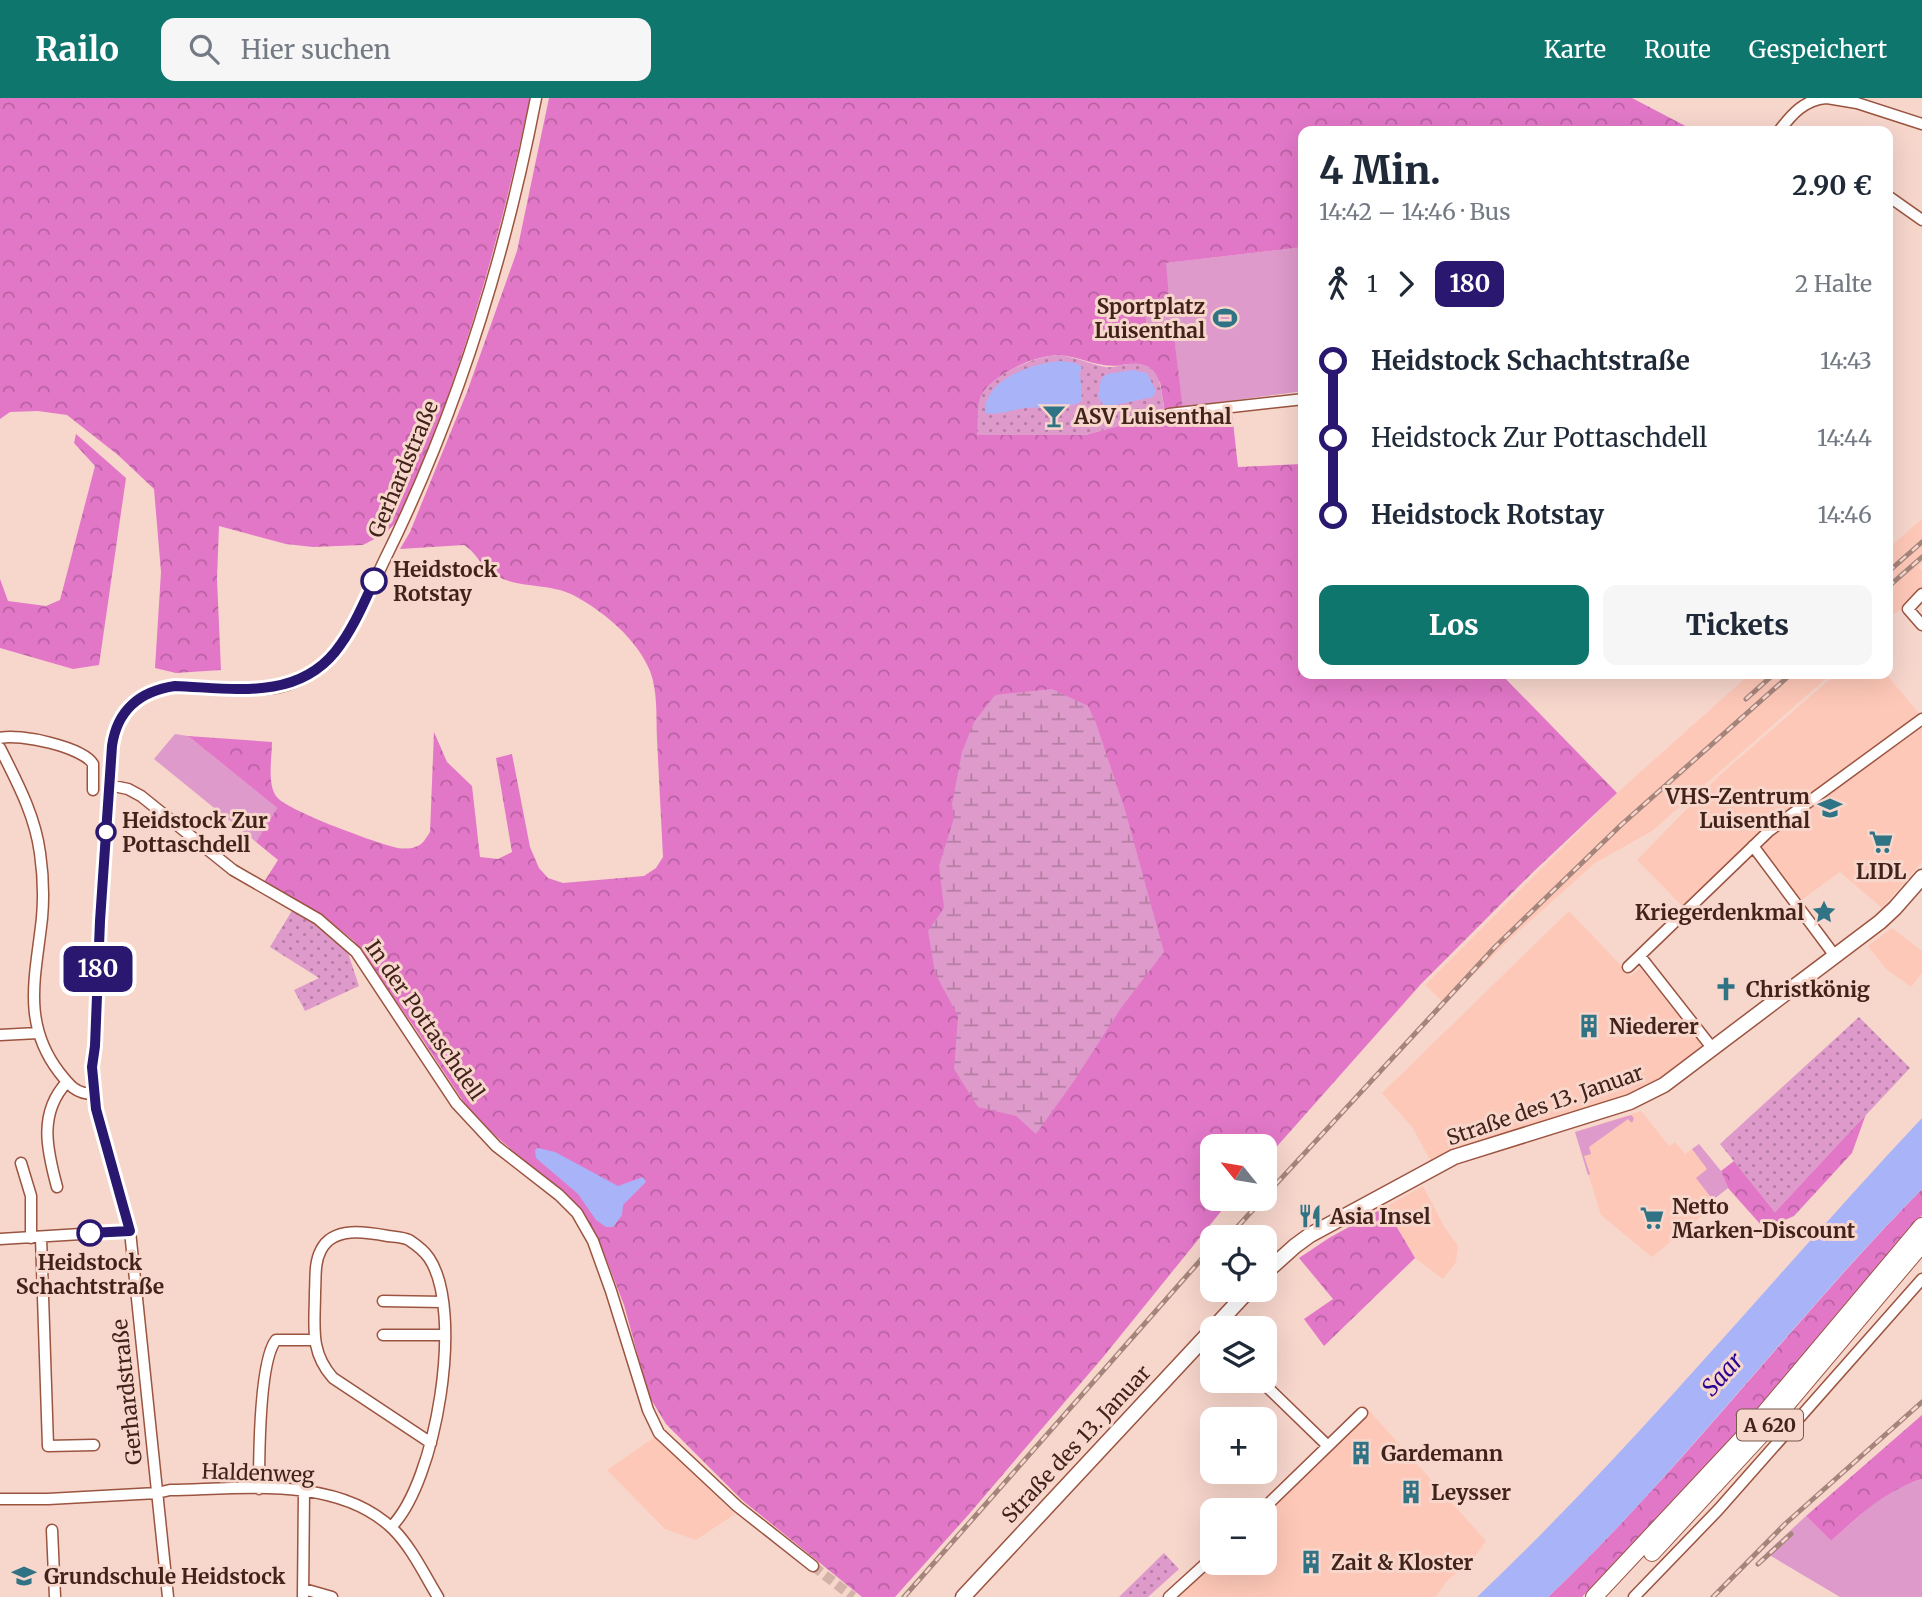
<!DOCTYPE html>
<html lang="de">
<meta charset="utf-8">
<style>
:root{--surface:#fff;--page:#f6f6f7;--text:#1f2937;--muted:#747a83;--accent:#0f766e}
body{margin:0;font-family:Merriweather,serif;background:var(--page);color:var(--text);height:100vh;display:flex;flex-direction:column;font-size:26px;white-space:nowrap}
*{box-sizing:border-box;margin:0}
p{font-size:23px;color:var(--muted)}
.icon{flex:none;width:38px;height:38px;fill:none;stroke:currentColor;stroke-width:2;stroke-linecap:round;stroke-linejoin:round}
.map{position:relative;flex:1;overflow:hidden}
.sheet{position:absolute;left:1298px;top:28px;width:595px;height:553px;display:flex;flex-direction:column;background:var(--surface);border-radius:14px;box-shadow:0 7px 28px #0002}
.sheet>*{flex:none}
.badge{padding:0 14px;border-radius:10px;font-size:24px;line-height:46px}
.needle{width:46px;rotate:300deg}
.fabs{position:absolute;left:1200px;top:1036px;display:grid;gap:14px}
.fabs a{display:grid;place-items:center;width:77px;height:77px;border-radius:14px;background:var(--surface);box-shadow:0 7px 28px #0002;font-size:35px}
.map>.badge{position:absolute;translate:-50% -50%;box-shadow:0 0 0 4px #fff}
.legs{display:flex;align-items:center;gap:10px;height:77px;padding:0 21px;font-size:23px}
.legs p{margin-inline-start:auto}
.headline{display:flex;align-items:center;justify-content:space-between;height:119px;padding:0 21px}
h1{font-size:38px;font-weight:800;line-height:52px}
.cta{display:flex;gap:14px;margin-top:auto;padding:14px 21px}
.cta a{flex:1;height:80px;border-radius:14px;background:var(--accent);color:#fff;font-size:28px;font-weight:800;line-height:80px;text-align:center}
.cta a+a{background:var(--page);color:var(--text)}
ul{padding:0 21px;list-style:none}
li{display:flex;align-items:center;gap:24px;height:77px;font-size:26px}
li i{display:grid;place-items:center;width:10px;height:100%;margin:0 9px;background:currentColor}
li i::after{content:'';width:18px;height:18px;margin:-9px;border:5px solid;border-radius:50%;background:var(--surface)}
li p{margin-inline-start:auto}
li:first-child i{background:linear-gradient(#0000 50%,currentColor 0)}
li:last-child i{background:linear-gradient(currentColor 50%,#0000 0)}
header{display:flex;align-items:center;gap:42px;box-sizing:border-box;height:98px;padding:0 35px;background:var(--accent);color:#fff}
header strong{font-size:33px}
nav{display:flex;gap:38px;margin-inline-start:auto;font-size:24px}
.search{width:490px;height:63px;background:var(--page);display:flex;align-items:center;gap:18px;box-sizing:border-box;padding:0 24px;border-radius:14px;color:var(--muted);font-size:26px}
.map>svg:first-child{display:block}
</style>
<header>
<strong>Railo</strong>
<div class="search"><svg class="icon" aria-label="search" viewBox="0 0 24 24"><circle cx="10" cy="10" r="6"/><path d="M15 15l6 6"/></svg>Hier suchen</div>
<nav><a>Karte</a><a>Route</a><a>Gespeichert</a></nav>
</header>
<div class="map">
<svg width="1922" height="1499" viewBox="0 0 1922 1499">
<defs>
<pattern id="forest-crowns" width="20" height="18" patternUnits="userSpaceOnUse" patternTransform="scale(1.75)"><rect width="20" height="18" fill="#e277c8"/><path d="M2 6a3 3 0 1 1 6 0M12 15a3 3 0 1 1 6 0" fill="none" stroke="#b961a2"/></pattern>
<pattern id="wetland-marsh" width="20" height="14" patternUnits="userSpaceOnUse" patternTransform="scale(1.75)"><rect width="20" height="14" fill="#dd9acb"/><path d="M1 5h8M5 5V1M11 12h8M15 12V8" fill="none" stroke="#b57da4"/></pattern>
<pattern id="park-dots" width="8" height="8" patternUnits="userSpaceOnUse" patternTransform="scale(1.75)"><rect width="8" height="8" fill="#dd9acb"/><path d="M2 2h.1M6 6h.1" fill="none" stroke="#b57da4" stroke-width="1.8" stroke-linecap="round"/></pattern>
</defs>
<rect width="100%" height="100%" fill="#f7d6cc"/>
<!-- built -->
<path fill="#fec8b8" d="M1922,421V465L1918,469L1922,473V490L1899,513L1888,519V451Z
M1750,576H1831L1652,733L1595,765L1520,832L1444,905L1425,887L1617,695Z
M1836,576H1886L1922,619V764L1882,810L1840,774L1792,809L1753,756L1690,816L1637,762L1720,677Z
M1569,813L1631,878L1640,870L1705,951L1643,993L1432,1065L1412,1029L1382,995Z
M1892,830L1922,853V875L1911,889L1885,870L1868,848Z
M1641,1013L1669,1048L1675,1044L1685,1056L1692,1051L1707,1071L1697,1080L1716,1106L1652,1159L1601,1117L1575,1034Z
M1423,1088L1445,1130L1458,1148L1456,1164L1443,1181L1415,1160L1385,1109Z
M1364,1307L1486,1443L1473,1461L1448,1482L1435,1499H1160L1213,1449V1465H1265V1412H1254Z
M655,1339L690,1373L735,1416L696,1442L665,1431L607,1372Z"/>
<!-- grass -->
<path fill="#dd9acb" d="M1304,149V293L1182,309L1174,238L1148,240L1144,202L1169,199L1165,165Z
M175,636L188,638L277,710L256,744L154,661Z
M1631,1017L1634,1020L1632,1025L1628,1021L1589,1049L1591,1056L1584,1058L1590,1076L1588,1077L1575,1034Z
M1699,1046L1721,1073L1728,1090L1713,1102L1696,1080L1707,1071L1692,1051Z
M1922,1381V1499H1840L1766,1455L1806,1418L1831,1443L1882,1398L1895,1391Z"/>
<!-- forest -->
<path fill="url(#forest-crowns)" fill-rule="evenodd" d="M0,0H530C509,98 484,195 451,289C436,334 416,379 398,423L384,436L363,447L313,449L286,446L219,428L217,481L221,572L176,575L155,570L161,474L154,391L118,357L67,317L38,313L10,314L0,321Z
M549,0H1632L1695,33H1304V149L1166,165L1169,199L1144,203L1148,240L1174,237L1184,321L1232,315L1238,369L1301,366L1304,372V576H1501L1617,695L1531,776L1421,886L1265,1062V1048H1213V1101H1231L1104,1258L970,1415L895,1499H862L742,1402L666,1326L649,1298L624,1207L605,1158L592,1130L573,1104L492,1035L467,1009L417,933L354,843L326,820L264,784L278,762L256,744L277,710L188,638L272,644C272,659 267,685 276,698C285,712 374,744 394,749C400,751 410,751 415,749C423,747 426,740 430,734L434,634L447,664L472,688L480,759L498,761L512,754L496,660L512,656L530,749L539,770L548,780L563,785L644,778L656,770L663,759C661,720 659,681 657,641C656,619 658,594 650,573C637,541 604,514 575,498C553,486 526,490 503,481C479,471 480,457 464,447L400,451L410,434L467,294L517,153ZM1057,257C1082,258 1102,273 1127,266L1160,284L1165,315L1085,337H978L1002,277C1019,266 1037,259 1057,257Z
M76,336L126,380L99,567L73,571L0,550V481L8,503L46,508L60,502L95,368L74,345Z
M1866,1016L1852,1055L1794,1118L1778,1125L1761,1127L1728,1090L1721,1073L1734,1063L1775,1114Z
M1922,1091V1117L1842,1215L1821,1235L1784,1283L1708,1368L1582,1499H1548C1682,1372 1793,1222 1922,1091Z
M1385,1109L1415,1160L1324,1248L1304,1221L1333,1201L1299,1160L1329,1140Z
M1922,1317V1381C1882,1394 1862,1416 1831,1443L1806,1418Z"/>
<!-- wetland -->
<path fill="url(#wetland-marsh)" d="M1052,591L1088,608L1096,625L1125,712L1164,854L1121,910L1074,983L1036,1036L1016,1018L978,1009L954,971L958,918L935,875L928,833L944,810L939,768L954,720L952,706L962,654L974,624L995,597Z"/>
<!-- park -->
<path fill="url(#park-dots)" d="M1057,257C1074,258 1089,266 1106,269C1114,270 1120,267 1128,266C1163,262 1160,290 1165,315L1085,337H977C978,326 977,314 979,303C985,278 1034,259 1057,257Z
M293,811L345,846L359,888L305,913L294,892L319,880L270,849Z
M1859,919L1910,970L1775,1114L1720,1046Z
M1164,1455L1179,1471L1148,1499H1119Z"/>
<!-- water -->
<path fill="#a9b4f8" d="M1061,263L1076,265L1082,269L1080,274L1082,303C1064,313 1045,308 1025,310C1011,312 999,318 985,315C984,281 1033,265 1061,263Z
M1133,272L1147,275L1156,293L1153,299L1110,308L1103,307L1098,298L1101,281L1107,276Z
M1922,1020V1091C1792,1222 1683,1371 1548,1499H1477C1635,1349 1773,1179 1922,1020Z
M538,1050L555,1054L618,1088L643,1079L646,1084L623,1107L622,1117L613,1129H606L596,1122L578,1096L536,1060L535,1052Z"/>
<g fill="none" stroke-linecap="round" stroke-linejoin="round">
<!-- minor-tunnel -->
<path stroke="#d3b2a8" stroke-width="10" stroke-dasharray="10 5" stroke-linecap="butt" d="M813,1468L853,1499"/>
<!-- minor casing -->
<g stroke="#9b5440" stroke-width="13">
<path id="minor" d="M1827,0L1857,5L1922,26
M1779,33C1792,16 1804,2 1826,0
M1888,98L1922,122
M1169,316L1304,301
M1922,496L1908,511L1922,527
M0,640C19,635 83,649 93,666V692
M0,650C17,684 35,717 40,755C43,776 44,798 42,820C36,877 21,924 59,974C69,987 76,996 93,996
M109,687L128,691L141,698L233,772L318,821L356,854L456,1005L496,1048L559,1097L577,1115L593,1143L611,1193L648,1312L659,1335L737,1408L813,1468
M1753,748L1835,858
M1640,858L1713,951
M1628,869L1769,733L1922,621
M0,937L38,935
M21,1065L31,1098V1140
M57,1089C47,1052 38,1015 67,984
M41,1139L48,1348L94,1347
M0,1141L130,1133
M383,1203L443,1204
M383,1237H444
M1261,1283L1328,1348
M259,1391C259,1360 259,1263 276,1242H315
M0,1401H48L157,1395L170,1392C241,1391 337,1377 393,1431C412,1450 424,1476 438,1499
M1262,1412L1362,1315
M391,1429C436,1385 465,1213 429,1160C425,1154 415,1146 409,1142C403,1139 395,1139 388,1138C366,1134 333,1128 321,1152C314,1165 316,1180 315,1194C315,1228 309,1253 333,1280L431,1345
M52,1432L55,1499
M304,1491L332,1499
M168,1499L130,1133L93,996L92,969L95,948L100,823L113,638C138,558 221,602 280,589C301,584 319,572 333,556C356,530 369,494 384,463C457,316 505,160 536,0
M303,1499L304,1392
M1169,1499L1213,1459
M1634,1499L1718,1412L1922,1181"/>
</g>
<!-- major casing -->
<g stroke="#9b5440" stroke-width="17">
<path id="major" d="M1265,1175L1295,1148L1310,1137L1454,1059L1630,1004L1664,987L1880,824L1895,810L1922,779
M963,1499L1249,1192"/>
</g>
<!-- highway casing -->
<g stroke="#9b5440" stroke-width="18">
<path id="highway" d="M1652,1455L1761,1337L1922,1146
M1594,1499L1752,1330L1922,1128"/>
</g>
<!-- minor -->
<use href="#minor" stroke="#fff" stroke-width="10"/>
<!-- major -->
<use href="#major" stroke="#fff" stroke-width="14"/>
<!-- highway -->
<use href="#highway" stroke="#fff" stroke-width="16"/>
<!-- rail casing -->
<g stroke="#a5857b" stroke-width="5">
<path id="rail" d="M1888,474L1922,444
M1888,489L1922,459
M1746,601L1774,576
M1265,1098L1495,849L1621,727L1791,576
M1228,1139L1263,1101
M1758,1466L1791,1436
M904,1499L1213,1148
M1713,1499L1785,1426L1922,1304"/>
</g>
<!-- rail -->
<use href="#rail" stroke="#f7d6cc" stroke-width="2.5" stroke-dasharray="8" stroke-linecap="butt"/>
</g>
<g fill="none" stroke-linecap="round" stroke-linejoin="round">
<!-- line-1 casing -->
<g stroke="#fff" stroke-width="16">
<path id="line-1" d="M90,1135L130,1133L96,1011L92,969L95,948L100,823L112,648C117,612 140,593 175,588C231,590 295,603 335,554C352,533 363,507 374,483"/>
</g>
<!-- line-1 -->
<use href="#line-1" stroke="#291770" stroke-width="10"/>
</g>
<!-- icons -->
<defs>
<g id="stadium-bare" transform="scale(1.89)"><path d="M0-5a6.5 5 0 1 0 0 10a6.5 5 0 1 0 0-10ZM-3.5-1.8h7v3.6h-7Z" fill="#307384" stroke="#f7d6cc" stroke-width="2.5" paint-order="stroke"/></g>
<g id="bar-bare" transform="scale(1.89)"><path d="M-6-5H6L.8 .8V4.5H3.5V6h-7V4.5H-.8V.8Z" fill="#307384" stroke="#f7d6cc" stroke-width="2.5" paint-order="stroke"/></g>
<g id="university-bare" transform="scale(1.89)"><path d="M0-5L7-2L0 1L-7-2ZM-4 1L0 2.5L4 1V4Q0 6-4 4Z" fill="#307384" stroke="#f7d6cc" stroke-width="2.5" paint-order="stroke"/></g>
<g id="supermarket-bare" transform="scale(1.89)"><path d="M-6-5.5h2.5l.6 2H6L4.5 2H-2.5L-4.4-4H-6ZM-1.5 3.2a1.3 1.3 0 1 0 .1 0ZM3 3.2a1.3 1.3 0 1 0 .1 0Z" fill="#307384" stroke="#f7d6cc" stroke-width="2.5" paint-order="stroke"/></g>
<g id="sight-bare" transform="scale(1.89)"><path d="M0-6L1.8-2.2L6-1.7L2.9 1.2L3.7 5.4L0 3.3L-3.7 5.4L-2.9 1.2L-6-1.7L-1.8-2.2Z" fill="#307384" stroke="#f7d6cc" stroke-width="2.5" paint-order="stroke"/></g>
<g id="church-bare" transform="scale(1.89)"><path d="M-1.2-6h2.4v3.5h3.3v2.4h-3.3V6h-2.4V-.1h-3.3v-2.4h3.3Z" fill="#307384" stroke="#f7d6cc" stroke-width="2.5" paint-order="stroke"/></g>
<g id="building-bare" transform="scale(1.89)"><path d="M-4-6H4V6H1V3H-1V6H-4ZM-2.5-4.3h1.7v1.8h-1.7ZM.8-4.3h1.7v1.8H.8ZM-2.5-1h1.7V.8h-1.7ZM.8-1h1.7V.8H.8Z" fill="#307384" stroke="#f7d6cc" stroke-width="2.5" paint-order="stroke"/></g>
<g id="restaurant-bare" transform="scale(1.89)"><path d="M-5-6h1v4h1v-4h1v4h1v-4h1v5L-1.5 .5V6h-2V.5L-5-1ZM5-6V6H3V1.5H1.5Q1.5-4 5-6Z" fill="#307384" stroke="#f7d6cc" stroke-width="2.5" paint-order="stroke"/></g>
<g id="school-bare" transform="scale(1.89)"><path d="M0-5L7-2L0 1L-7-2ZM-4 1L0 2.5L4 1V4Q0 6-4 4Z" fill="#307384" stroke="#f7d6cc" stroke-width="2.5" paint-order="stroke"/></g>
</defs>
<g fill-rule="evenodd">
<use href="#stadium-bare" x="1225" y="220"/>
<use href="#bar-bare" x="1054" y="318"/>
<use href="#university-bare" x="1830" y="710"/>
<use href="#supermarket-bare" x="1881" y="744"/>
<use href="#sight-bare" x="1824" y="814"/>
<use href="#church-bare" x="1726" y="891"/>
<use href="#building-bare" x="1589" y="928"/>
<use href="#restaurant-bare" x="1310" y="1118"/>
<use href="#supermarket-bare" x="1652" y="1120"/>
<use href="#building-bare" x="1361" y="1355"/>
<use href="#building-bare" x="1411" y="1394"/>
<use href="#building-bare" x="1311" y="1464"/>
<use href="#school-bare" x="24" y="1478"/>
</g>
<!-- markers -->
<g fill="#fff" stroke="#291770" stroke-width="3.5">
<circle cx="374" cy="483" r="12"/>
<circle cx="106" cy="734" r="9"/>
<circle cx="90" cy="1135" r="12"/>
</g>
<g text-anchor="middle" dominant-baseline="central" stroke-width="6" stroke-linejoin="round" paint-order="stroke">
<!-- shield labels -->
<rect fill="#f7d6cc" stroke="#78594f" stroke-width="2" x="1737" y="1311.5" width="66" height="31" rx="5"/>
<g font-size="19" font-weight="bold" fill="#42231a">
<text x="1770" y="1327">A 620</text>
</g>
<!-- poi labels -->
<g font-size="21" font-weight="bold" fill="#42231a" stroke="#f7d6cc" text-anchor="start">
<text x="1205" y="208" text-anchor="end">Sportplatz<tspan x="1205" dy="24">Luisenthal</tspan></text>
<text x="1074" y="318">ASV Luisenthal</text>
<text x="1810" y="698" text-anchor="end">VHS-Zentrum<tspan x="1810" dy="24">Luisenthal</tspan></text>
<text x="1881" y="773" text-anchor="middle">LIDL</text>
<text x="1804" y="814" text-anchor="end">Kriegerdenkmal</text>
<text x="1746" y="891">Christkönig</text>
<text x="1609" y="928">Niederer</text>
<text x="1672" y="1108">Netto<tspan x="1672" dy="24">Marken-Discount</tspan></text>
<text x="1330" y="1118">Asia Insel</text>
<text x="1381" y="1355">Gardemann</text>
<text x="1431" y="1394">Leysser</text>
<text x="1331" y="1464">Zait &amp; Kloster</text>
<text x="44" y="1478">Grundschule Heidstock</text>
</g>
<!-- street labels -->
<g font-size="21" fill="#42231a" stroke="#f7d6cc">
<text transform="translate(403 371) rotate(-67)">Gerhardstraße</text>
<text transform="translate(425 922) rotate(55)">In der Pottaschdell</text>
<text transform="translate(1545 1007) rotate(-19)">Straße des 13. Januar</text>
<text transform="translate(127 1294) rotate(-96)">Gerhardstraße</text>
<text transform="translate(1076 1346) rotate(-47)">Straße des 13. Januar</text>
<text transform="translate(258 1375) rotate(2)">Haldenweg</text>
</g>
<!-- stop labels -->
<g font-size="21" font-weight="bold" fill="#42231a" stroke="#f7d6cc" text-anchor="start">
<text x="393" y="471">Heidstock<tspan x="393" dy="24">Rotstay</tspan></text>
<text x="122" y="722">Heidstock Zur<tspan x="122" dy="24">Pottaschdell</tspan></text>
<text x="90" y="1164" text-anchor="middle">Heidstock<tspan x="90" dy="24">Schachtstraße</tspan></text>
</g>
<!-- water labels -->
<g font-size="23" font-style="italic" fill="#270491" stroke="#f7d6cc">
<text transform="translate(1722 1276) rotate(-48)">Saar</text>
</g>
</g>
</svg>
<div class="fabs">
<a><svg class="needle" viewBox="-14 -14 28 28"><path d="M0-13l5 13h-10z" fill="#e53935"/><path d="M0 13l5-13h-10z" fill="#747a83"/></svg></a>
<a><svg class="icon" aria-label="locate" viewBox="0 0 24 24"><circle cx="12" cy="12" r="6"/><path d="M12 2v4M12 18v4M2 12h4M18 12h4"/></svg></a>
<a><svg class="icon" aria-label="layers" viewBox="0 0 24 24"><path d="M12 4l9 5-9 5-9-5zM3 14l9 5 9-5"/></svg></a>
<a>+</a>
<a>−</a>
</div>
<b class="badge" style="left:98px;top:871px;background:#291770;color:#fff">180</b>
<section class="sheet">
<div class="headline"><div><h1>4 Min.</h1><p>14:42 – 14:46 · Bus</p></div><b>2.90 €</b></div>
<div class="legs"><svg class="icon" aria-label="walk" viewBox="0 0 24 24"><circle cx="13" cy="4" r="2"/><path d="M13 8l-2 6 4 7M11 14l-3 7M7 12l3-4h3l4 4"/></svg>1<svg class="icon" aria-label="forward" viewBox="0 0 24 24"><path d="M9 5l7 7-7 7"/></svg><b class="badge" style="background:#291770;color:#fff">180</b><p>2 Halte</p></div>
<ul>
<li><i style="color:#291770"></i><b>Heidstock Schachtstraße</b><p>14:43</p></li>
<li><i style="color:#291770"></i><span>Heidstock Zur Pottaschdell</span><p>14:44</p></li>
<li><i style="color:#291770"></i><b>Heidstock Rotstay</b><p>14:46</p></li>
</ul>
<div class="cta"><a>Los</a><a>Tickets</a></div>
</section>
</div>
